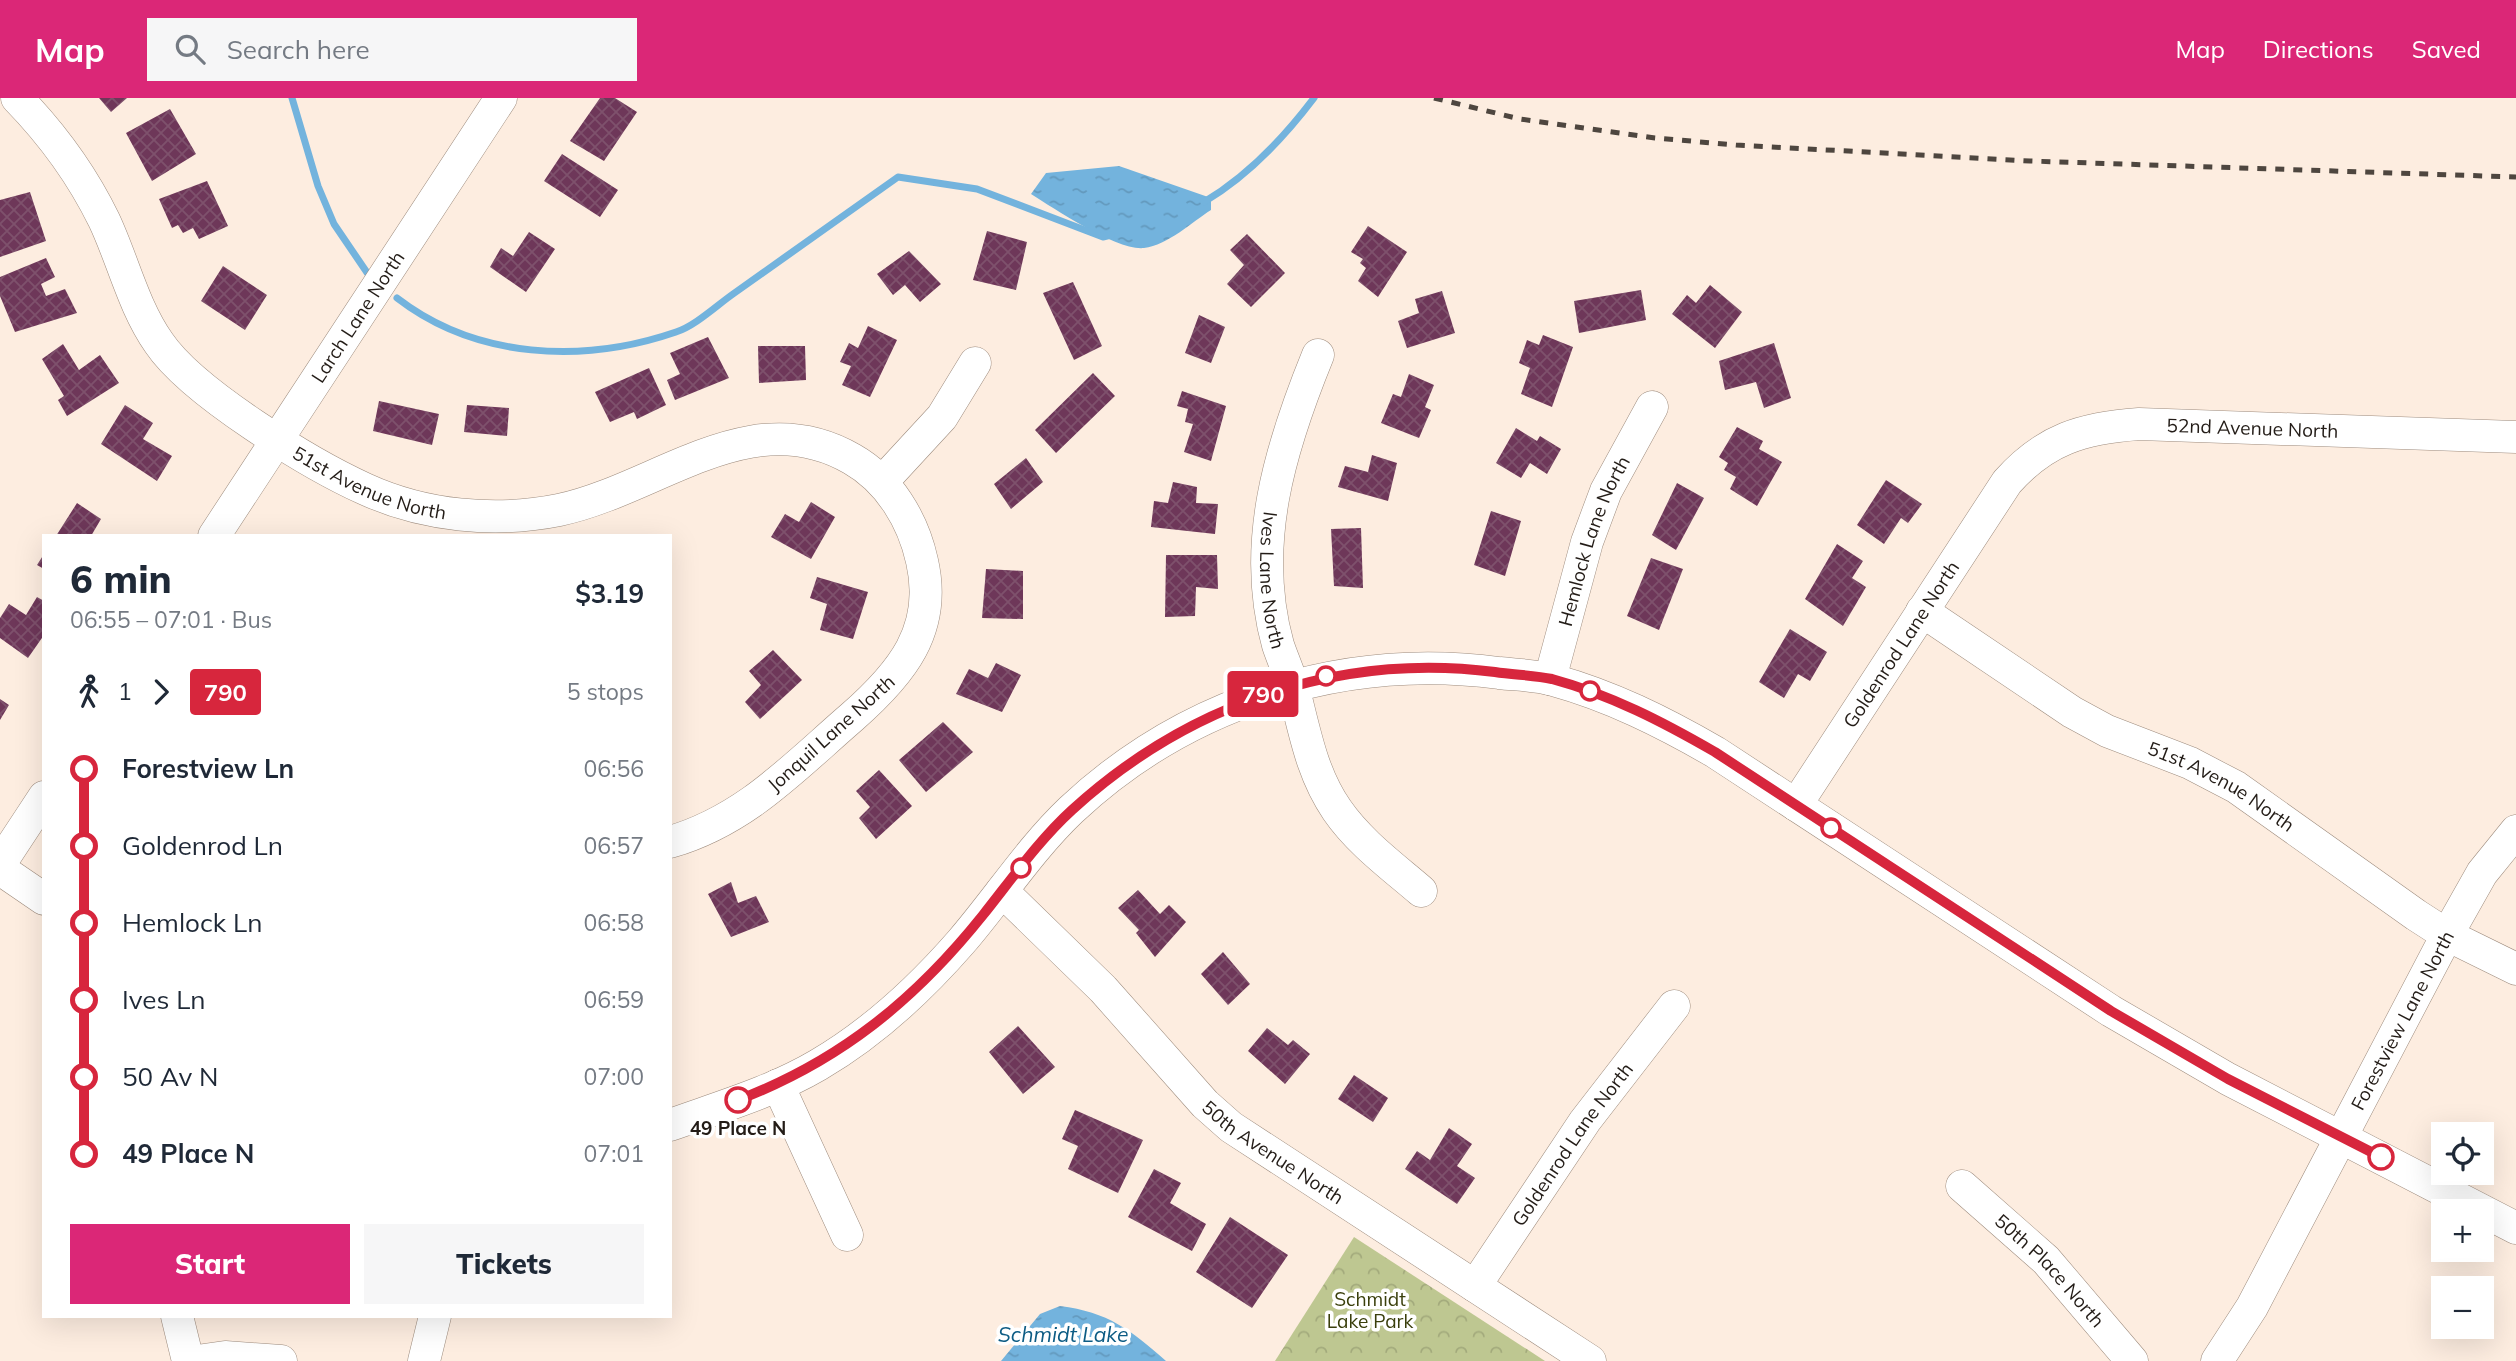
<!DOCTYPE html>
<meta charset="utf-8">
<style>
:root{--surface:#fff;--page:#f6f6f7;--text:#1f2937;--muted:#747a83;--accent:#db2777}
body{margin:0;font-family:Mulish,sans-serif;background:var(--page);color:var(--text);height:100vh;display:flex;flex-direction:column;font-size:26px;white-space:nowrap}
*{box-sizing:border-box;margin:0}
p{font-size:23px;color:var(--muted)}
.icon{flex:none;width:38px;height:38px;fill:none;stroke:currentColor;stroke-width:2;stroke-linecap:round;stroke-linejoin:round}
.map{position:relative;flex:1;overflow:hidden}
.side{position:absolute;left:42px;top:436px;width:630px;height:784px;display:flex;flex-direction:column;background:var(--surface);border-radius:0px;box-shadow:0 7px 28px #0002}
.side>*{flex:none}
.badge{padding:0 14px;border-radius:5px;font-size:24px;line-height:46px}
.tools{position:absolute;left:2431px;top:1024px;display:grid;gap:14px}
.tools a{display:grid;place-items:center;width:63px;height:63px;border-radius:0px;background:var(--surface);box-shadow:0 7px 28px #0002;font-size:35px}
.map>.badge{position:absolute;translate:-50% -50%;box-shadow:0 0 0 4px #fff}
.legs{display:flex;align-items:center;gap:10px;height:77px;padding:0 28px;font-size:23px}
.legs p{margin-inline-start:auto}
.summary{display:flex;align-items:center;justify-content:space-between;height:119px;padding:0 28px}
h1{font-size:38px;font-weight:800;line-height:52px}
.button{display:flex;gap:14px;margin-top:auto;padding:14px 28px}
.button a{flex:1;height:80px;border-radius:0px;background:var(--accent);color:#fff;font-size:28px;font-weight:800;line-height:80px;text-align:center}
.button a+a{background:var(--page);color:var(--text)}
ul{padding:0 28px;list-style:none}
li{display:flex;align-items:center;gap:24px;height:77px;font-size:26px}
li i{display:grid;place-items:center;width:10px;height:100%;margin:0 9px;background:currentColor}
li i::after{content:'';width:18px;height:18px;margin:-9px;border:5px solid;border-radius:50%;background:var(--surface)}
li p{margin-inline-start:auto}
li:first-child i{background:linear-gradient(#0000 50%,currentColor 0)}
li:last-child i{background:linear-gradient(currentColor 50%,#0000 0)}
header{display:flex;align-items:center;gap:42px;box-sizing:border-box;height:98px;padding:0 35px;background:var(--accent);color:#fff}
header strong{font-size:33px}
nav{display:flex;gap:38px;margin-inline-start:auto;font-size:24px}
.search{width:490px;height:63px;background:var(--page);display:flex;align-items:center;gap:18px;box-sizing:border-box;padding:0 24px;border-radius:0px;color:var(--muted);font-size:26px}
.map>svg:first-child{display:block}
</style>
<header>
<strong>Map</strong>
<div class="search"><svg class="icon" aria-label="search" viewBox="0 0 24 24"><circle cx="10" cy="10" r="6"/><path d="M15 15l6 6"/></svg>Search here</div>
<nav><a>Map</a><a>Directions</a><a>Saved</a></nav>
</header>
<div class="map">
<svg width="2516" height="1263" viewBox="0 0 2516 1263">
<defs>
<pattern id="park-crowns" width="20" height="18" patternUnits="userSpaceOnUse" patternTransform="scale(1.75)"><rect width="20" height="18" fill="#bec791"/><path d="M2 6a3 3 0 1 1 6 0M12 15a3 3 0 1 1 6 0" fill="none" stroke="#a3aa7c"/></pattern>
<pattern id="water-ripples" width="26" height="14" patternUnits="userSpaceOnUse" patternTransform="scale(1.75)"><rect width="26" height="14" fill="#73b3dd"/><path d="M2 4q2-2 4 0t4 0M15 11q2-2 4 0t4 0" fill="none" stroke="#6399bd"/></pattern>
<pattern id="building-cross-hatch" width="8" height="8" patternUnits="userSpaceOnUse" patternTransform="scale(1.75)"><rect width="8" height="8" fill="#6e3759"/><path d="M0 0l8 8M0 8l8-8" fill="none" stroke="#7e516c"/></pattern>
</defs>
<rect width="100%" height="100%" fill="#fdede0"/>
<!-- park -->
<path fill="url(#park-crowns)" d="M1354,1139L1545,1263H1275Z"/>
<!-- water -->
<path fill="url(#water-ripples)" d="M1119,68L1211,100V112C1192,124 1168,147 1144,150C1117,153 1055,111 1031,96L1046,75Z
M1060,1208C1108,1214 1131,1232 1166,1263H1001L1040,1216Z"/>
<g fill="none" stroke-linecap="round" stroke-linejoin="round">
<!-- stream -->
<path stroke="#73b3dd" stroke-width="7" d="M292,0L318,88L334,126L370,179
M1204,104C1248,78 1283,41 1314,0
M397,200C476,261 583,266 676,234C695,228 716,208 733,196C788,157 843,118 898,79L977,91L1103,139L1111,137"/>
</g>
<!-- building -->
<path fill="url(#building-cross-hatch)" d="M99,0H127L111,14Z
M600,0H615L637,14L604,63L570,43Z
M170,11L196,56L152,83L126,35Z
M562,56L618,92L600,119L544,83Z
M207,83L228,128L199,141L193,130L183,135L178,127L172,130L159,101Z
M30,94L46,143L0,159V102Z
M1368,128L1407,154L1378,199L1358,183L1366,170L1360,165L1363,161L1351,154Z
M987,133L1027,144L1016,192L973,182Z
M529,134L555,151L526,194L490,169L501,150L513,158Z
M1247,136L1285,175L1251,209L1227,186L1244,167L1230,152Z
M909,153L941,186L920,204L905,187L893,197L877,176Z
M46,160L55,179L41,186L46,198L65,191L77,215L15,234L0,198V179Z
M223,168L267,197L245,232L201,203Z
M1073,184L1102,248L1074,262L1043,195Z
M1710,187L1742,214L1715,250L1672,216L1687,197L1696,205Z
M1641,192L1646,222L1579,235L1574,203Z
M1442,193L1455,235L1407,250L1398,223L1419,215L1415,201Z
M1199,217L1225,229L1211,265L1185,255Z
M868,228L897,242L870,299L842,287L851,268L840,264L849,245L858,250Z
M1543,237L1573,249L1552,309L1521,296L1530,270L1519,265L1527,242L1539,247Z
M708,239L729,280L675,302L667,282L680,276L670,255Z
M1774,245L1791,300L1764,310L1756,284L1725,292L1719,263Z
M63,246L79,272L100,257L119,285L67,318L58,302L64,298L42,261Z
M758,248H805L806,282L759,285Z
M649,270L666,307L637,321L634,314L610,324L595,294Z
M1093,275L1115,298L1056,355L1035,332Z
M1409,276L1434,287L1425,309L1431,312L1419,340L1381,325L1393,296L1401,299Z
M1182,293L1226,308L1211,363L1184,354L1193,326L1185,324L1188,311L1177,308Z
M379,303L439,316L432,347L373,333Z
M125,307L153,325L143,341L172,358L157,383L101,346Z
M467,307L509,310L507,338L464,334Z
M1737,329L1763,343L1759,351L1782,364L1757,408L1730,391L1736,379L1724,372L1728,365L1719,359Z
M1516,330L1537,343L1540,338L1561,351L1547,376L1530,365L1521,380L1496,365Z
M1372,357L1397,365L1388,403L1338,389L1345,368L1368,374Z
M1026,360L1043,384L1011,411L994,386Z
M1886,382L1922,406L1908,425L1901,420L1884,446L1857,427Z
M1173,384L1197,389L1196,405L1218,406L1215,436L1151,429L1154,403L1168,405Z
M1677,385L1704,400L1676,452L1652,437Z
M811,404L835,419L811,461L771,439L785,416L799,424Z
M77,405L101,421L91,438H56Z
M1491,413L1521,423L1505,478L1474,467Z
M1361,430L1363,490L1334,488L1331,431Z
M1837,446L1863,463L1852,480L1866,489L1843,528L1805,501Z
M44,456V471L37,467Z
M1166,457H1217L1218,491L1196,489L1195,518L1165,519Z
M1651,460L1683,471L1659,532L1627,518Z
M986,471L1023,473V521L982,520Z
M817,479L868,494L853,541L820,532L827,506L810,500Z
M37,499L44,503V537L28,560L0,540V520L9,506L26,517Z
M1790,531L1827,554L1810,583L1798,576L1784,600L1759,584Z
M773,552L802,582L760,621L745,604L761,587L749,573Z
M996,565L1021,577L1002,614L956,596L969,571L988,580Z
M0,601L9,607L0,622Z
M943,624L973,654L926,694L899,662Z
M879,672L912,708L876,741L859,720L870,709L856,693Z
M731,784L738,805L756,798L769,824L731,839L708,796Z
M1138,792L1160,816L1169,807L1186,824L1155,859L1136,835L1139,832L1118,810Z
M1223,854L1250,886L1228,907L1201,876Z
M1018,928L1055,969L1023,996L989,954Z
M1267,930L1288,947L1293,942L1310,956L1285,986L1248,953Z
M1354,977L1388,1000L1373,1024L1338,1001Z
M1075,1012L1143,1042L1118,1095L1068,1071L1078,1048L1062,1041Z
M1449,1030L1472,1046L1457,1068L1475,1080L1457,1106L1405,1071L1417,1053L1430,1062Z
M1154,1071L1181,1085L1170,1105L1206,1126L1192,1153L1128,1119Z
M1230,1119L1288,1157L1252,1210L1196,1174Z"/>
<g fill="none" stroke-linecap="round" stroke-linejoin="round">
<!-- minor casing -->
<g stroke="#9e8c7e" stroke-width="33">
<g id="minor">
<path id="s1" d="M17,0C53,37 81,75 104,122C123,162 133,208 159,245C192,294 310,366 365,391C424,418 495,425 559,412C658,391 751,302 852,361C889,382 913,422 922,463C938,532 901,576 852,619C794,669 746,722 670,744"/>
<path id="s2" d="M1318,257C1280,350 1250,447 1278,547C1283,562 1290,577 1294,592C1305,635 1312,676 1337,712C1359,744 1392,768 1421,793"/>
<path d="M882,384L942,319L975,265"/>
<path id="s3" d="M214,438L501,0"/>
<path id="s4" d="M1922,513L2072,614L2107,633L2190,665L2236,689L2416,817L2447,837L2516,871"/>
<path id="s5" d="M1550,581L1587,444L1606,393L1652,309"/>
<path id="s6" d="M1796,707L2007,384C2045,341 2083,330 2139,326L2516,339"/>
<path d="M0,766L44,699"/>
<path d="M0,771L44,801"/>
<path id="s7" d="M1002,793L1103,891L1205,1006L1231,1029L1590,1263"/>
<path d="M778,987L847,1137"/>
<path d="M670,1027C720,1009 772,994 818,967C871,936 920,891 961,844C998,801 1030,751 1071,712C1186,604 1343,554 1499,575C1517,577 1536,577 1553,582C1611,598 1663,624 1715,654L2111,913L2228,981L2516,1130"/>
<path id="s8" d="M1962,1088L2046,1162L2132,1263"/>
<path id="s9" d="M1475,1188L1585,1023L1674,908"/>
<path d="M177,1218L188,1263"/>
<path d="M197,1263L225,1259L281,1263"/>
<path d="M424,1263L435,1218"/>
<path id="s10" d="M2217,1263L2252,1209L2447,837L2482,775L2516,733"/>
</g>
</g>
<!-- minor -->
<use href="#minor" stroke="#fff" stroke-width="32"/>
<!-- rail -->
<path stroke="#4e463f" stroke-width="5" stroke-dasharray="9 9" stroke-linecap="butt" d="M1434,0L1520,21L1655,40L1736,47L2030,63L2516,79"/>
</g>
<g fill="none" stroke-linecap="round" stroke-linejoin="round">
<!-- line-1 casing -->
<g stroke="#fff" stroke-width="16">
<path id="line-1" d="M738,1002C840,963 915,902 983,817C1011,782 1039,742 1072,712C1188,606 1339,554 1495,574C1514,577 1534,577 1552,581C1611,597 1663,624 1715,654L2111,913L2228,981L2381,1059"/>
</g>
<!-- line-1 -->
<use href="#line-1" stroke="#d7263d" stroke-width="10"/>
</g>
<!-- markers -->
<g fill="#fff" stroke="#d7263d" stroke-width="3.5">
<circle cx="1326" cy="578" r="9"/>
<circle cx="1590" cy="593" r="9"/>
<circle cx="1831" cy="730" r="9"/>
<circle cx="1021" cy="770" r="9"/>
<circle cx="738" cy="1002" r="12"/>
<circle cx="2381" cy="1059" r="12"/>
</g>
<g text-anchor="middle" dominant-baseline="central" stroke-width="7" stroke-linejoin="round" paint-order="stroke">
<!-- street labels -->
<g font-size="19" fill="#231c17" stroke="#fff">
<text stroke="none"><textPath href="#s3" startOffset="262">Larch Lane North</textPath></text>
<text stroke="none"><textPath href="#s6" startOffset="648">52nd Avenue North</textPath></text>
<text stroke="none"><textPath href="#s1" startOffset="542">51st Avenue North</textPath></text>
<text stroke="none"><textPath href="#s5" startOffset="145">Hemlock Lane North</textPath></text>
<text stroke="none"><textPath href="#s2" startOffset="233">Ives Lane North</textPath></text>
<text stroke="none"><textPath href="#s6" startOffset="192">Goldenrod Lane North</textPath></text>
<text transform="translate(831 635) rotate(-42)">Jonquil Lane North</text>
<text stroke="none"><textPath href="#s4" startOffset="348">51st Avenue North</textPath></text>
<text stroke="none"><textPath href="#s10" startOffset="388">Forestview Lane North</textPath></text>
<text stroke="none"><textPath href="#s9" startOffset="172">Goldenrod Lane North</textPath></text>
<text stroke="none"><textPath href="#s7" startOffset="378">50th Avenue North</textPath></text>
<text stroke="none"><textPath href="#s8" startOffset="122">50th Place North</textPath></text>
</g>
<!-- stop labels -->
<g font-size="19" font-weight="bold" fill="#231c17" stroke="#fff">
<text x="738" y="1030">49 Place N</text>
</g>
<!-- park labels -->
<g font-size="19" fill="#3a3f0c" stroke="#fff">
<text x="1370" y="1201">Schmidt<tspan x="1370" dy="22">Lake Park</tspan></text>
</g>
<!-- water labels -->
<g font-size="21" font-style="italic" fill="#0d5c84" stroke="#fff">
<text x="1063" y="1236">Schmidt Lake</text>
</g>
</g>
</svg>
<div class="tools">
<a><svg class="icon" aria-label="locate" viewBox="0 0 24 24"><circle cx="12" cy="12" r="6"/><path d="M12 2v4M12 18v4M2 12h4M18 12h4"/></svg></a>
<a>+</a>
<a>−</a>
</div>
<b class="badge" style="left:1263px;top:596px;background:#d7263d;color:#fff">790</b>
<section class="side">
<div class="summary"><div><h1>6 min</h1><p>06:55 – 07:01 · Bus</p></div><b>$3.19</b></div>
<div class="legs"><svg class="icon" aria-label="walk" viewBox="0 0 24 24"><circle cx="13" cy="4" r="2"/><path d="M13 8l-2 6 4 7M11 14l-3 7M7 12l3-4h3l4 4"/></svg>1<svg class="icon" aria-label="forward" viewBox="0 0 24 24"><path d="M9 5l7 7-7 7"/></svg><b class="badge" style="background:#d7263d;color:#fff">790</b><p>5 stops</p></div>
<ul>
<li><i style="color:#d7263d"></i><b>Forestview Ln</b><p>06:56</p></li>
<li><i style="color:#d7263d"></i><span>Goldenrod Ln</span><p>06:57</p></li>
<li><i style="color:#d7263d"></i><span>Hemlock Ln</span><p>06:58</p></li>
<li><i style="color:#d7263d"></i><span>Ives Ln</span><p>06:59</p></li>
<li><i style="color:#d7263d"></i><span>50 Av N</span><p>07:00</p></li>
<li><i style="color:#d7263d"></i><b>49 Place N</b><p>07:01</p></li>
</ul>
<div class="button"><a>Start</a><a>Tickets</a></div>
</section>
</div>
